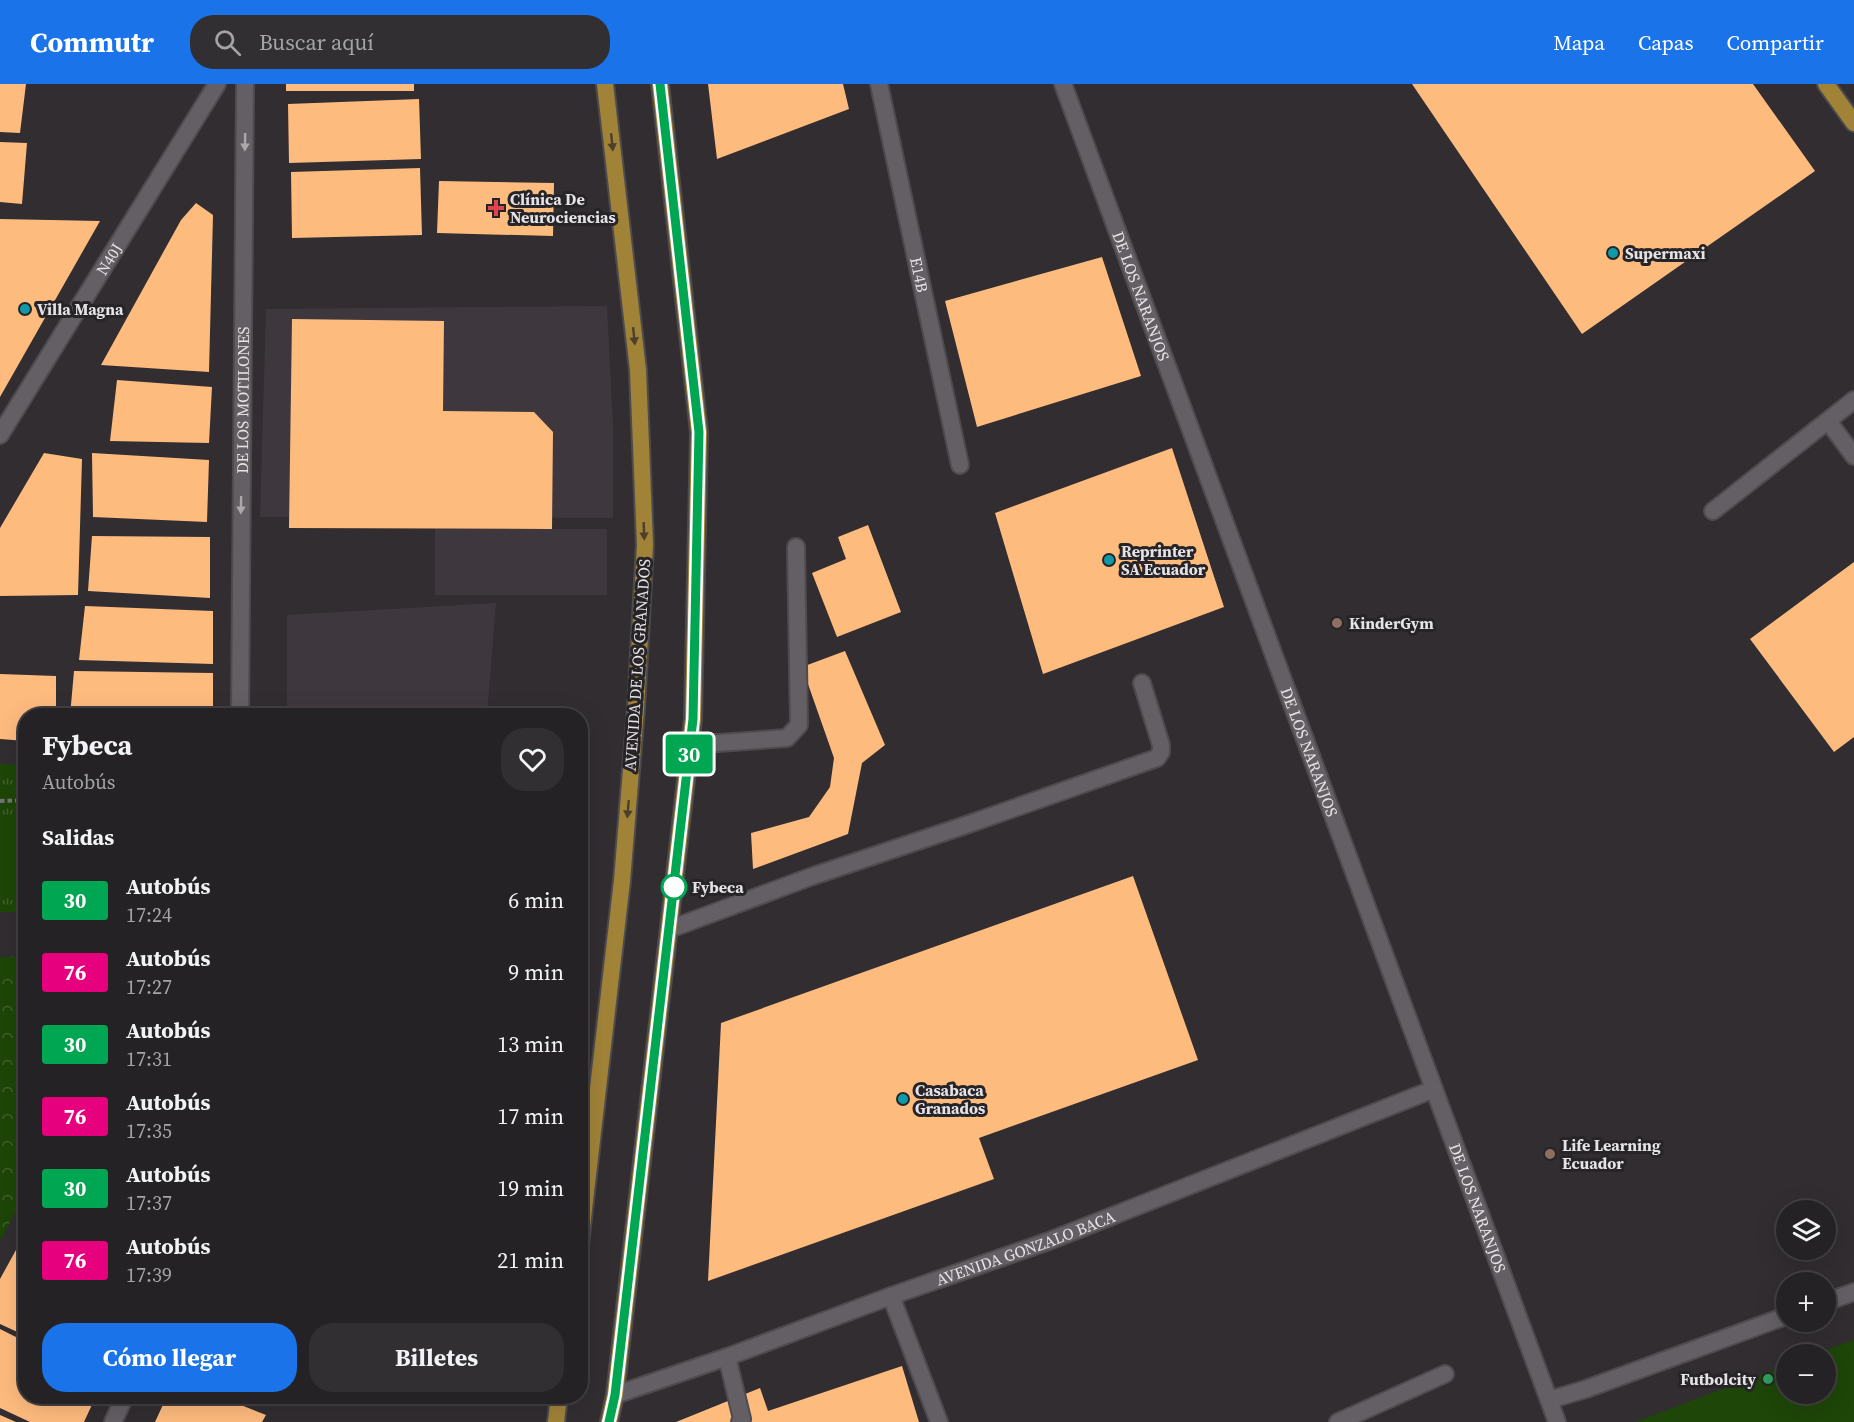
<!DOCTYPE html>
<html lang="es">
<meta charset="utf-8">
<style>
:root{--surface:#252225;--page:#312f32;--text:#f1f3f6;--muted:#a3a4a7;--line:#423f42;--accent:#1a73e8}
body{margin:0;font-family:"Source Serif 4",serif;background:var(--page);color:var(--text);height:100vh;display:flex;flex-direction:column;font-size:22px;white-space:nowrap}
*{box-sizing:border-box;margin:0}
p{font-size:20px;color:var(--muted)}
.icon{flex:none;width:33px;height:33px;fill:none;stroke:currentColor;stroke-width:2;stroke-linecap:round;stroke-linejoin:round}
.map{position:relative;flex:1;overflow:hidden}
.drawer{position:absolute;left:18px;top:624px;width:570px;height:696px;display:flex;flex-direction:column;background:var(--surface);border-radius:24px;box-shadow:0 6px 24px #0002,0 0 0 2px var(--line)}
.drawer>*{flex:none}
.badge{padding:0 12px;border-radius:4px;font-size:21px;line-height:39px}
.fabs{position:absolute;left:1776px;top:1116px;display:grid;gap:12px}
.fabs a{display:grid;place-items:center;width:60px;height:60px;border-radius:50%;background:var(--surface);box-shadow:0 6px 24px #0002,0 0 0 2px var(--line);font-size:30px}
.map>.badge{position:absolute;translate:-50% -50%;box-shadow:0 0 0 3px #fff}
h2{padding:0 24px;font-size:22px;line-height:54px}
.round{display:grid;place-items:center;flex:none;width:63px;height:63px;border-radius:24px;background:var(--page)}
.head{display:flex;align-items:center;justify-content:space-between;height:102px;padding:0 24px}
h1{font-size:28px;font-weight:700;line-height:45px}
.primary-button{display:flex;gap:12px;margin-top:auto;padding:12px 24px}
.primary-button a{flex:1;height:69px;border-radius:24px;background:var(--accent);color:#fff;font-size:24px;font-weight:700;line-height:69px;text-align:center}
.primary-button a+a{background:var(--page);color:var(--text)}
ul{padding:0;list-style:none}
li{display:flex;align-items:center;gap:18px;height:72px;padding:0 24px}
li div{flex:1}
li b{display:block;font-size:22px}
li em{font-style:normal}
li .badge{min-width:66px;font-weight:700;text-align:center}
header{display:flex;align-items:center;gap:36px;box-sizing:border-box;height:84px;padding:0 30px;background:var(--accent);color:#fff}
header strong{font-size:28px}
nav{display:flex;gap:33px;margin-inline-start:auto;font-size:21px}
.search{width:420px;height:54px;background:var(--page);display:flex;align-items:center;gap:15px;box-sizing:border-box;padding:0 21px;border-radius:24px;color:var(--muted);font-size:22px}
.map>svg:first-child{display:block}
</style>
<header>
<strong>Commutr</strong>
<div class="search"><svg class="icon" aria-label="search" viewBox="0 0 24 24"><circle cx="10" cy="10" r="6"/><path d="M15 15l6 6"/></svg>Buscar aquí</div>
<nav><a>Mapa</a><a>Capas</a><a>Compartir</a></nav>
</header>
<div class="map">
<svg width="1854" height="1338" viewBox="0 0 1854 1338">
<defs>
<pattern id="grass-tufts" width="24" height="20" patternUnits="userSpaceOnUse" patternTransform="scale(1.5)"><rect width="24" height="20" fill="#1e4608"/><path d="M3 7l-1-3M5 7V3M7 7l1-3M15 17l-1-3M17 17v-4M19 17l1-3" fill="none" stroke="#3f612c"/></pattern>
<pattern id="park-crowns" width="20" height="18" patternUnits="userSpaceOnUse" patternTransform="scale(1.5)"><rect width="20" height="18" fill="#1e4608"/><path d="M2 6a3 3 0 1 1 6 0M12 15a3 3 0 1 1 6 0" fill="none" stroke="#3f612c"/></pattern>
</defs>
<rect width="100%" height="100%" fill="#312d31"/>
<!-- built -->
<path fill="#3f373e" d="M607,222L613,342V434L260,433L266,225Z
M435,445H607V511H435Z
M496,519L487,631H287V531Z"/>
<!-- grass -->
<path fill="url(#grass-tufts)" d="M0,680L25,681V828H0Z"/>
<!-- park -->
<path fill="url(#park-crowns)" d="M25,872V1110L0,1157V873Z"/>
<!-- pitch -->
<path fill="#1e4608" d="M0,731H25V808L0,809Z
M1854,1256V1338H1635L1786,1281V1310H1826V1270H1814Z"/>
<!-- building -->
<path fill="#febb7e" d="M0,0H26L20,49L0,48Z
M286,0H414V7H286Z
M708,0H843L849,25L717,75Z
M1412,0H1753L1815,87L1582,250Z
M419,15L421,75L289,79L288,20Z
M0,58L27,59L22,120L0,118Z
M420,84L422,151L292,154L291,88Z
M439,97L554,99L553,152L437,149Z
M196,119L213,131L209,288L101,281L181,136Z
M0,135L100,137L0,313Z
M1102,173L1141,292L977,343L945,217Z
M292,235L444,237L443,327L534,328L553,348L552,445L289,444Z
M117,296L212,303L209,359L110,357Z
M1172,364L1224,523L1043,590L995,429Z
M44,369L82,375L78,511L0,512V444Z
M92,369L209,376L207,438L93,433Z
M868,441L901,528L837,553L812,489L846,475L838,453Z
M92,452L210,453V514L88,507Z
M1854,478V653L1834,668L1750,555Z
M85,522L213,527V580L79,576Z
M845,567L885,661L862,679L848,750L753,785L751,749L809,733L830,703L834,674L802,583Z
M74,587L213,589V632H70Z
M0,590L56,592V632H26V657L0,655Z
M1133,792L1198,976L979,1054L994,1095L708,1197L721,939Z
M22,1155L26,1157V1252L0,1240V1195Z
M0,1245L26,1258V1312H96L84,1338H30L0,1324Z
M902,1282L919,1338H676L760,1304L768,1327Z
M167,1312H218L266,1331L262,1338H155Z
M0,1331L16,1338H0Z"/>
<g fill="none" stroke-linecap="round" stroke-linejoin="round">
<!-- service casing -->
<g stroke="#4e4b4e" stroke-width="20">
<g id="service">
<path id="s1" d="M1063,0L1557,1338"/>
<path d="M1828,337L1854,372"/>
<path d="M1713,427L1854,316"/>
<path d="M690,661L787,654L799,641L796,463"/>
<path d="M670,845L810,793L963,742L1157,674L1161,668V661L1142,599"/>
<path d="M891,1212L939,1338"/>
<path d="M1826,1218L1854,1208"/>
<path d="M727,1273L742,1335L740,1338"/>
<path id="s2" d="M615,1311L727,1273L891,1212L1049,1157L1434,1005"/>
<path d="M1549,1316L1586,1305L1786,1232"/>
<path d="M1338,1338L1445,1290"/>
</g>
</g>
<!-- minor casing -->
<g stroke="#4e4b4e" stroke-width="20">
<g id="minor">
<path id="s3" d="M879,0L960,381"/>
<path id="s4" d="M0,351L217,0"/>
<path id="s5" d="M240,632L245,0"/>
<path d="M113,1338L125,1312"/>
</g>
</g>
<!-- primary casing -->
<g stroke="#4e4b4e" stroke-width="20">
<path id="primary" d="M1826,0L1854,39
M580,1160L622,797L636,625L645,461L638,286L605,0
M556,1338L559,1312
M609,1338L615,1311L693,635L699,348L660,0"/>
</g>
<!-- path -->
<path stroke="#777477" stroke-width="4" stroke-dasharray="4.5 3" stroke-linecap="butt" d="M0,717L26,716"/>
<!-- service -->
<use href="#service" stroke="#645f64" stroke-width="16"/>
<!-- minor -->
<use href="#minor" stroke="#645f64" stroke-width="16"/>
<!-- primary -->
<use href="#primary" stroke="#a18338" stroke-width="16"/>
</g>
<!-- one-way arrows -->
<defs><path id="oneway-solid" d="M-6-.8H1V-3.2L6.5 0L1 3.2V.8H-6Z" transform="scale(1.5)"/></defs>
<g fill="#aba8ab">
<use href="#oneway-solid" transform="translate(245 58) rotate(91)"/>
<use href="#oneway-solid" transform="translate(241 421) rotate(91)"/>
</g>
<g fill="#4c402c">
<use href="#oneway-solid" transform="translate(612 58) rotate(84)"/>
<use href="#oneway-solid" transform="translate(634 252) rotate(84)"/>
<use href="#oneway-solid" transform="translate(644 447) rotate(88)"/>
<use href="#oneway-solid" transform="translate(628 725) rotate(95)"/>
</g>
<g fill="none" stroke-linecap="round" stroke-linejoin="round">
<!-- line casing -->
<g stroke="#fff" stroke-width="14">
<path id="line" d="M609,1338L615,1311L693,635L699,348L660,0"/>
</g>
<!-- line -->
<use href="#line" stroke="#00a651" stroke-width="9"/>
</g>
<!-- markers -->
<path fill="#e0444e" stroke="#272427" stroke-width="2" d="M493 115h6v6h6v6h-6v6h-6v-6h-6v-6h6z"/>
<g fill="#0f9aa8" stroke="#272427" stroke-width="2">
<circle cx="1613" cy="169" r="6"/>
<circle cx="25" cy="225" r="6"/>
<circle cx="1109" cy="476" r="6"/>
<circle cx="903" cy="1015" r="6"/>
</g>
<g fill="#8d6e63" stroke="#272427" stroke-width="2">
<circle cx="1337" cy="539" r="6"/>
<circle cx="1550" cy="1070" r="6"/>
</g>
<circle fill="#fff" stroke="#00a651" stroke-width="3" cx="674" cy="803" r="12"/>
<circle fill="#2e9e5b" stroke="#272427" stroke-width="2" cx="1768" cy="1295" r="6"/>
<g text-anchor="middle" dominant-baseline="central" stroke-width="6" stroke-linejoin="round" paint-order="stroke">
<!-- poi labels -->
<g font-size="16" font-weight="bold" fill="#e5e3e5" stroke="#272427" text-anchor="start">
<text x="510" y="115">Clínica De<tspan x="510" dy="18">Neurociencias</tspan></text>
<text x="1625" y="169">Supermaxi</text>
<text x="37" y="225">Villa Magna</text>
<text x="1121" y="467">Reprinter<tspan x="1121" dy="18">SA Ecuador</tspan></text>
<text x="1349" y="539">KinderGym</text>
<text x="915" y="1006">Casabaca<tspan x="915" dy="18">Granados</tspan></text>
<text x="1562" y="1061">Life Learning<tspan x="1562" dy="18">Ecuador</tspan></text>
<text x="1756" y="1295" text-anchor="end">Futbolcity</text>
</g>
<!-- street labels -->
<g font-size="16" fill="#e5e3e5" stroke="#272427">
<text stroke="none"><textPath href="#s4" startOffset="207">N40J</textPath></text>
<text stroke="none"><textPath href="#s3" startOffset="195">E14B</textPath></text>
<text stroke="none"><textPath href="#s1" startOffset="226">DE LOS NARANJOS</textPath></text>
<text stroke="none"><textPath href="#s5" startOffset="316">DE LOS MOTILONES</textPath></text>
<text transform="translate(637 581) rotate(-86)">AVENIDA DE LOS GRANADOS</text>
<text stroke="none"><textPath href="#s1" startOffset="712">DE LOS NARANJOS</textPath></text>
<text stroke="none"><textPath href="#s1" startOffset="1198">DE LOS NARANJOS</textPath></text>
<text stroke="none"><textPath href="#s2" startOffset="436">AVENIDA GONZALO BACA</textPath></text>
</g>
<!-- stop labels -->
<g font-size="16" font-weight="bold" fill="#e5e3e5" stroke="#272427" text-anchor="start">
<text x="692" y="803">Fybeca</text>
</g>
</g>
</svg>
<div class="fabs">
<a><svg class="icon" aria-label="layers" viewBox="0 0 24 24"><path d="M12 4l9 5-9 5-9-5zM3 14l9 5 9-5"/></svg></a>
<a>+</a>
<a>−</a>
</div>
<b class="badge" style="left:689px;top:670px;background:#00a651;color:#fff">30</b>
<section class="drawer">
<div class="head"><div><h1>Fybeca</h1><p>Autobús</p></div><a class="round"><svg class="icon" aria-label="heart" viewBox="0 0 24 24"><path d="M12 20l-8-8c-3-5 5-10 8-4 3-6 11-1 8 4z"/></svg></a></div>
<h2>Salidas</h2>
<ul>
<li><span class="badge" style="background:#00a651;color:#fff">30</span><div><b>Autobús</b><p>17:24</p></div><em>6 min</em></li>
<li><span class="badge" style="background:#e6007e;color:#fff">76</span><div><b>Autobús</b><p>17:27</p></div><em>9 min</em></li>
<li><span class="badge" style="background:#00a651;color:#fff">30</span><div><b>Autobús</b><p>17:31</p></div><em>13 min</em></li>
<li><span class="badge" style="background:#e6007e;color:#fff">76</span><div><b>Autobús</b><p>17:35</p></div><em>17 min</em></li>
<li><span class="badge" style="background:#00a651;color:#fff">30</span><div><b>Autobús</b><p>17:37</p></div><em>19 min</em></li>
<li><span class="badge" style="background:#e6007e;color:#fff">76</span><div><b>Autobús</b><p>17:39</p></div><em>21 min</em></li>
</ul>
<div class="primary-button"><a>Cómo llegar</a><a>Billetes</a></div>
</section>
</div>
